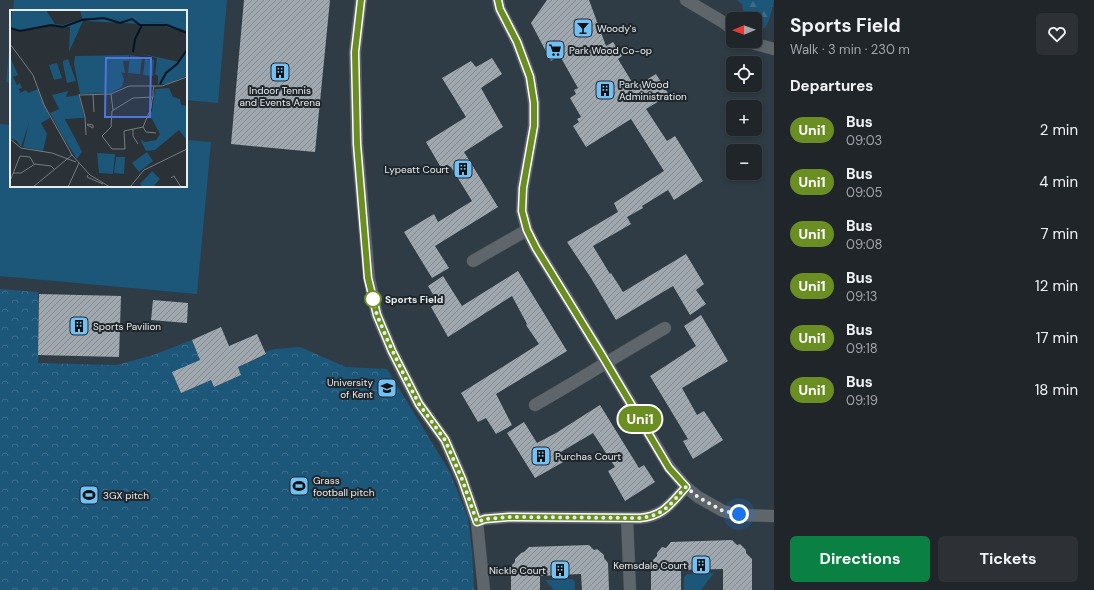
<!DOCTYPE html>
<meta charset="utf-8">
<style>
:root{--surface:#202529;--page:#2d3135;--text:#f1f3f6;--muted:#a2a5a8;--line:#3d4246;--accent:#0b8043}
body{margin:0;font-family:"DM Sans",sans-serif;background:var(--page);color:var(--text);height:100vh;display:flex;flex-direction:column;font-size:15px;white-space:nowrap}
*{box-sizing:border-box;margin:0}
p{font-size:13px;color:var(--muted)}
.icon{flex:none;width:22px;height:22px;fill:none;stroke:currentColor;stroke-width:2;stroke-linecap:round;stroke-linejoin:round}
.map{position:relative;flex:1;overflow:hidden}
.side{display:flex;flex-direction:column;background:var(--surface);width:320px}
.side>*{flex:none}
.badge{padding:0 8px;border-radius:13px;font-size:14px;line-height:26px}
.needle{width:26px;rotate:269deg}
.buttons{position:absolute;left:726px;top:12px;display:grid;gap:8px}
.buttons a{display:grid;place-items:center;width:36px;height:36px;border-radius:6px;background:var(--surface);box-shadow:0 2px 6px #0003,0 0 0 1px var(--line);font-size:20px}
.you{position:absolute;width:20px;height:20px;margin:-10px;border:3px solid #fff;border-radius:50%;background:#1a73e8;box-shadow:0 0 0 6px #1a73e833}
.map>.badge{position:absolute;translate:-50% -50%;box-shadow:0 0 0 2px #fff}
h2{padding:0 16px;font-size:15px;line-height:36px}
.round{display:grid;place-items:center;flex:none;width:42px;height:42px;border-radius:6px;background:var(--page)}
.head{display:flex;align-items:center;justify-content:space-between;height:68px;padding:0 16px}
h1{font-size:19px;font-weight:700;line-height:30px}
.cta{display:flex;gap:8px;margin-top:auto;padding:8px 16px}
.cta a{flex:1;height:46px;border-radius:6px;background:var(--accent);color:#fff;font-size:16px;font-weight:700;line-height:46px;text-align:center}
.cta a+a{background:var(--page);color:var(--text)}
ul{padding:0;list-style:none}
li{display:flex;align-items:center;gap:12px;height:52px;padding:0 16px}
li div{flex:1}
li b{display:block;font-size:15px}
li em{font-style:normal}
li .badge{min-width:44px;font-weight:700;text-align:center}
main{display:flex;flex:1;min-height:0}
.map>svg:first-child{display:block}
</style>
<main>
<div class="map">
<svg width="774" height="590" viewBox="0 0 774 590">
<defs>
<pattern id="forest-firs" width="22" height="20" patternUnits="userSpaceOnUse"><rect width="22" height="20" fill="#1c5679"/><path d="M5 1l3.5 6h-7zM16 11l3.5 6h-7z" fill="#3d6e8c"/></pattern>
<pattern id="park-crowns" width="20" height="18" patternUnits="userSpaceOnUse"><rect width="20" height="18" fill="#1c5679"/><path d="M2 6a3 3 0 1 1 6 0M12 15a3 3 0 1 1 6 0" fill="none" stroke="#3d6e8c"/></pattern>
<pattern id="building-hatch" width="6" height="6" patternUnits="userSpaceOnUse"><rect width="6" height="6" fill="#a0a8af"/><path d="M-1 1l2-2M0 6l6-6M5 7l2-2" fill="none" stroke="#858b90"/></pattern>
</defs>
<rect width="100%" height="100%" fill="#2a3137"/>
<!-- built -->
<path fill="#2f3c45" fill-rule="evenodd" d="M0,0H774V590H0ZM11,11H186V186H11ZM733,19H755V41H733ZM733,63H755V85H733ZM733,107H755V129H733ZM733,151H755V173H733Z"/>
<!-- grass -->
<path fill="#1c5679" d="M14,0H227L218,103L186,100V11H13Z
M11,30V83L6,82Z
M0,124L11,125V186H186V140L211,142L197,294L0,276Z
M714,573L701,590H684V577L687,574Z
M572,579L575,582V590H554L545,580Z"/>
<!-- forest -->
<path fill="url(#forest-firs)" d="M737,0H774L770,17L766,27L759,30H755V19H745L742,4Z"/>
<!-- park -->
<path fill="url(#park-crowns)" d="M0,289L38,292V363L117,365L153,355L192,340L200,360L214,387L241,375L238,367L266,355L265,352L275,349L300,347L346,367L387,369L450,472L468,518L472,551L474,590H0Z"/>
<!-- building -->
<path fill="url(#building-hatch)" d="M244,0H330L315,152L231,144Z
M547,0H589L606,46L613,42L622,56L618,59L635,87L656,74L669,95L646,109L667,141L675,136L703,181L674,200L668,190L642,206L643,208L627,217L631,224L593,246L610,274L611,273L623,292L686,254L704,284L696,290L706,304L690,315L673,286L616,320L591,278L567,242L618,212L614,203L664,171L631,119L586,147L573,126L579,122L577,119L581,117L570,98L576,94L574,90L578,88L560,56L551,61L531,23Z
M492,58L502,74L481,88L503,127L464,152L498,207L435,246L449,268L432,278L404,232L434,214L438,222L472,201L451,167L443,171L426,142L466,117L442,78L471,61L476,67Z
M518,271L567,351L496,394L512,425L496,434L486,418L478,422L461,393L539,344L526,325L527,324L512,296L448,337L431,307L438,303L428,286L443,276L462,306Z
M39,294L121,296L119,357L38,355Z
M153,300L188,303L187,323L151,320Z
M701,315L728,361L682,388L697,415L704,411L723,440L693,459L683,441L688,439L650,376L696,346L684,326Z
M221,327L229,346L257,334L266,354L238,367L241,375L214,387L211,380L181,393L172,372L200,360L192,340Z
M600,405L639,468L644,465L655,482L625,501L608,471L615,467L593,433L559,453L565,461L535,478L507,433L524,422L537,443L556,433Z
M732,540L737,545L740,544L746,550V553L752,559V590H723V569L681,570V590H651V562L657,556V553L662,547L666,548L671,542Z
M589,545L594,550L597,549L604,555V558L608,563L609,590H582L581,574L540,576V590H511V566L515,562V559L521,553L524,552L529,547Z"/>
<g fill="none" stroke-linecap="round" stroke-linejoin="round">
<!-- street casing -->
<g stroke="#464c50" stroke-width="13">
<path id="street" d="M361,0L355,52L357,144L369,278L377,315L392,351L419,404L445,440L462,479L477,522L484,590
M498,0L500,9L517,42L530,77L534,103V126L523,188L522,211L527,230L536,248L577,314L669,467L686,487L698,497L723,511L739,515L774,516
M686,0L723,22L733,30
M745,41L774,49
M473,261L527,230
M535,405C579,380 621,353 665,328
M627,518L630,590
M477,522L485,519L509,517L640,518C664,516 671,503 686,487"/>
</g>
<!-- street -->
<use href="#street" stroke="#5e666c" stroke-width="12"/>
</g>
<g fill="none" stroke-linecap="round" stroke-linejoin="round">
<!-- line casing -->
<g stroke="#fff" stroke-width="9">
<path id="line" d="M361,0L355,52L357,144L368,278L377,315L392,351L419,404L445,440L462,479L477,522L485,519L509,517L640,518C664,516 671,503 686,487L669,468L600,352L536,248L527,230L522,211L523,188L534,126V103L530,77L517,42L500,9L498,0"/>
</g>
<!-- line -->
<use href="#line" stroke="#6b8e23" stroke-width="6"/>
<!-- walk -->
<path stroke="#e7ecef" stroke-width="4" stroke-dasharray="0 7.2" d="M373,299L377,315L387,339L405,377L419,404L445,440L462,479L477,522L485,519L509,517L640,518C664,516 671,503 686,487L698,497L723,511L739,514"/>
</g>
<!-- icons -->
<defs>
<g id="bar-square" transform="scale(1)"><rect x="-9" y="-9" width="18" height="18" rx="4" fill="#72c1f5" stroke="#20272c"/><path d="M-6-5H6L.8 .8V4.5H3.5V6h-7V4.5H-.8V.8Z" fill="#111"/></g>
<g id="supermarket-square" transform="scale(1)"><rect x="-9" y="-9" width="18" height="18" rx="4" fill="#72c1f5" stroke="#20272c"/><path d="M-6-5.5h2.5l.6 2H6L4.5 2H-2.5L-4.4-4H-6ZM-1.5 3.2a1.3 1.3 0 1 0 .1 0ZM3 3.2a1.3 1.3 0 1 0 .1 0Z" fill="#111"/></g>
<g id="building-square" transform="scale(1)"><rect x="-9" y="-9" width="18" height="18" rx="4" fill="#72c1f5" stroke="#20272c"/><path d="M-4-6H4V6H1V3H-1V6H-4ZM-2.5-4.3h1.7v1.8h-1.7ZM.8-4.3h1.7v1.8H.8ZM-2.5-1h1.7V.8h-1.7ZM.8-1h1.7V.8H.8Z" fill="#111"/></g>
<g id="university-square" transform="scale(1)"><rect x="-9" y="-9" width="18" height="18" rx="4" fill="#72c1f5" stroke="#20272c"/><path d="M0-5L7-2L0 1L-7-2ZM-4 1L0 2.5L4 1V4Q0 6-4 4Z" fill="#111"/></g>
<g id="stadium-square" transform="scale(1)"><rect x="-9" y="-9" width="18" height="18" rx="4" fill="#72c1f5" stroke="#20272c"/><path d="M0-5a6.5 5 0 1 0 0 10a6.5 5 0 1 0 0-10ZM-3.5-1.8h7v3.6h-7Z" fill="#111"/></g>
</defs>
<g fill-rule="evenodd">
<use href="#bar-square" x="583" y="28"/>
<use href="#supermarket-square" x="555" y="50"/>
<use href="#building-square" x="280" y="72"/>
<use href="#building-square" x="605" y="90"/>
<use href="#building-square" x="463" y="169"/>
<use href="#building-square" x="79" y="326"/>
<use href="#university-square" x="387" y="388"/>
<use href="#building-square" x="541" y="456"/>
<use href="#stadium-square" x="299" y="486"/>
<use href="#stadium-square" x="89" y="495"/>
<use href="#building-square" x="701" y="565"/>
<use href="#building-square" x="560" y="570"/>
</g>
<!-- markers -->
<circle fill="#fff" stroke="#6b8e23" stroke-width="2" cx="373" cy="299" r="8"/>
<g text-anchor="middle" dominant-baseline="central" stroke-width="4" stroke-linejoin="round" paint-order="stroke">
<!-- poi labels -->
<g font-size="10" fill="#e7ecef" stroke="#20272c" text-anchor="start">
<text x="597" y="28">Woody's</text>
<text x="569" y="50">Park Wood Co-op</text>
<text x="619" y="84">Park Wood<tspan x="619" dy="12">Administration</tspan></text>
<text x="280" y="90" text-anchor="middle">Indoor Tennis<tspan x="280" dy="12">and Events Arena</tspan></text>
<text x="449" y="169" text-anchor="end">Lypeatt Court</text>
<text x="93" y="326">Sports Pavilion</text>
<text x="373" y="382" text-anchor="end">University<tspan x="373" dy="12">of Kent</tspan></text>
<text x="555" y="456">Purchas Court</text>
<text x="313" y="480">Grass<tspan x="313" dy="12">football pitch</tspan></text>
<text x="103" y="495">3GX pitch</text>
<text x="687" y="565" text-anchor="end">Kemsdale Court</text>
<text x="546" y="570" text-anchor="end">Nickle Court</text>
</g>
<!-- stop labels -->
<g font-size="10" font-weight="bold" fill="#e7ecef" stroke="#20272c" text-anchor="start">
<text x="385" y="299">Sports Field</text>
</g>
</g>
<!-- overview -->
<g transform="translate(10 10)">
<rect width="177" height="177" fill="#2a3137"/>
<path d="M70,0H169V9L177,13V21L152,12L138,13L122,7L108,10L102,8H72ZM120,45L132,47L130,64L118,63ZM0,47L8,65L3,67L7,75L10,73L12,78L9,79L10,83L16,80L18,83L28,79L40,108L31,113L37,124L33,141L13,137L19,113L11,137L7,131L0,128ZM58,49L66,71L57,73L53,54V51ZM135,49L144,50L143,66L133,65ZM47,53L52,68L44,70L39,55ZM49,99L63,124L54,129L40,103ZM137,142L143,151L129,162L122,153ZM87,143L105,144L103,164L89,163ZM106,147H115L114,164L104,163ZM142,161L150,169L143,177H133L130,174Z" fill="#1c5679"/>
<path d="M2,0H36L45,14L53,15L72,9L102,8L108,10L122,6L138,13L152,12L165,16L177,23L151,15L73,11L59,42L60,17L41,15L10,21L1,19ZM169,0H177V13L168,9ZM177,39V66L157,74H148V66L145,64L147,48L129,43L169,52ZM159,78L163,87L170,89L171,95L177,96V130L169,120L145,140L136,141L130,129L135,132L146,130L150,124L142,109L138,107L142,101L145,79Z" fill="#1c5679"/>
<path d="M119,45V51H113L115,63L111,62L114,69L112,77L101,83L70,84L64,54L65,46ZM58,81L56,87L69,85L74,108L54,109L42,85Z" fill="#1c5679"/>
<path d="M63,124L72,142L67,149L54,129Z" fill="#1c5679"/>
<path fill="none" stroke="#001625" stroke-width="2" d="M0,18L10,21L41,15L53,17L72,10L94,8L110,13L122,9L130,15H157L177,23M123,42L125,29L132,15M150,74L156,63L167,54L177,40"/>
<path fill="none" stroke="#767c81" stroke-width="1" d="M0,34L23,65L34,95L62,145L80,165L100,177M69,84L75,107L76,125M101,84L103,100M70,85L101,84L119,76H152L177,67M83,85L84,102M143,87L123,88L102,101L101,117L92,126L102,139H115L114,121L133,117L141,98L142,90L143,87V81L144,76M77,114L83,115V118L77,115M133,117L136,122L146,123M123,119V126L128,134M0,129L11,138L42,143L66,152M3,163H11L25,154L41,156L45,160M78,165L77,167L93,174M161,168L164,166L171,177M0,171L10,146L20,147L24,154M23,177L62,145M58,177L69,153M120,177L134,160L177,139"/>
<path fill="#5076de" fill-opacity="0.15" stroke="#5076de" stroke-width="2" d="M96,48H141L140,107H95Z"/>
<rect width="177" height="177" fill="none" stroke="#e7ecef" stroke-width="2"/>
</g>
</svg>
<div class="buttons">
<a><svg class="needle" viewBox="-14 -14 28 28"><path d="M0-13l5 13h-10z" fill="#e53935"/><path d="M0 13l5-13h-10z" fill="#a2a5a8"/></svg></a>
<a><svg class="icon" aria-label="locate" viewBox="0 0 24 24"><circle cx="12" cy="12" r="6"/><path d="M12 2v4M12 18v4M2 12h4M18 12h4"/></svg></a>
<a>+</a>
<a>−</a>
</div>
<div class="you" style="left:739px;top:514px"></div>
<b class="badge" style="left:640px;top:419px;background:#6b8e23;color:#fff">Uni1</b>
</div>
<section class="side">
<div class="head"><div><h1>Sports Field</h1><p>Walk · 3 min · 230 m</p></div><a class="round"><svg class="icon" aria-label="heart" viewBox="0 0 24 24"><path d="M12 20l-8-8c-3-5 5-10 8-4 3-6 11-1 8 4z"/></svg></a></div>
<h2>Departures</h2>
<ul>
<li><span class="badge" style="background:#6b8e23;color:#fff">Uni1</span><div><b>Bus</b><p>09:03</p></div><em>2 min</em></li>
<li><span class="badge" style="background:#6b8e23;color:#fff">Uni1</span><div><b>Bus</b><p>09:05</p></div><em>4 min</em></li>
<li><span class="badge" style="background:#6b8e23;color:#fff">Uni1</span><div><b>Bus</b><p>09:08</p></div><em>7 min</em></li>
<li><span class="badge" style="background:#6b8e23;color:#fff">Uni1</span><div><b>Bus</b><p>09:13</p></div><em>12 min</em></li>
<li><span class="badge" style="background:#6b8e23;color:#fff">Uni1</span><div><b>Bus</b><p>09:18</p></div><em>17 min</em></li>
<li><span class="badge" style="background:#6b8e23;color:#fff">Uni1</span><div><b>Bus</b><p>09:19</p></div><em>18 min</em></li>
</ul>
<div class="cta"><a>Directions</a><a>Tickets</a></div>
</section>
</main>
